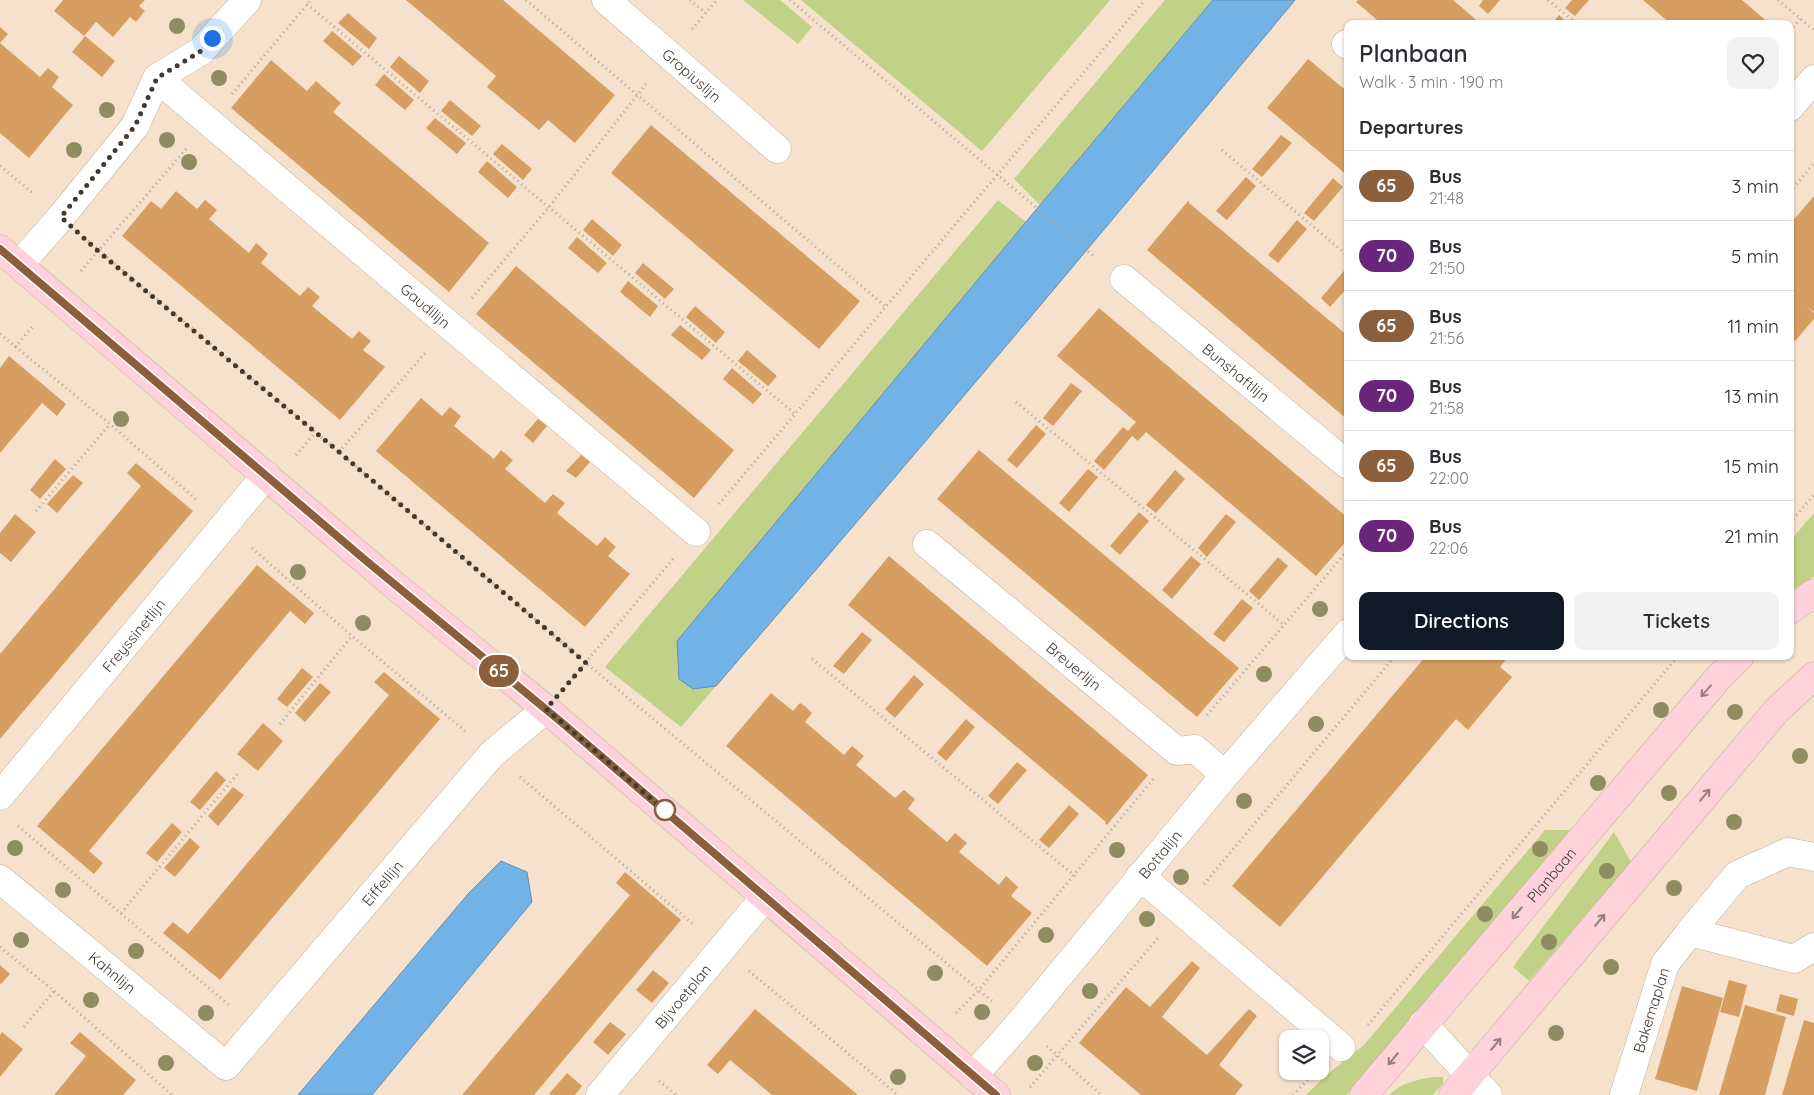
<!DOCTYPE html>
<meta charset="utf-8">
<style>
:root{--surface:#fff;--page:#f2f2f3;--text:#2b2b33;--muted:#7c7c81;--line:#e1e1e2;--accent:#111827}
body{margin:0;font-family:Quicksand,sans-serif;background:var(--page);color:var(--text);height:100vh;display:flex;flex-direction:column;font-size:19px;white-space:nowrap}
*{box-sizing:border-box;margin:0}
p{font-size:16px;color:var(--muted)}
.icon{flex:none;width:28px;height:28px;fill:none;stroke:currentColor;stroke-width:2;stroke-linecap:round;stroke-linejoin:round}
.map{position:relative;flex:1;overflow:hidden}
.side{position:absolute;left:1344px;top:20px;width:450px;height:640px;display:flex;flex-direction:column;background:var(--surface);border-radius:10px;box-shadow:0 1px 4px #0004}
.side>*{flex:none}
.badge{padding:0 10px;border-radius:16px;font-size:18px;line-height:32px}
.controls{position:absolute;left:1279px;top:1030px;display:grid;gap:10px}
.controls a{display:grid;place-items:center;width:50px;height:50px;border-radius:10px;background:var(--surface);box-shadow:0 1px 4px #0004;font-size:25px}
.you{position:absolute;width:25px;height:25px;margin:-12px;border:4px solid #fff;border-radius:50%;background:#1a73e8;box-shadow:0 0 0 8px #1a73e833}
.map>.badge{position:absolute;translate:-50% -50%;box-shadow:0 0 0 2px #fff}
h2{padding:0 15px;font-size:19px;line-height:45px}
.round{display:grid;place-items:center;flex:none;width:52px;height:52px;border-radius:10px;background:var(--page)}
.summary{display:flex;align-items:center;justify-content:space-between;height:85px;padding:0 15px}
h1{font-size:24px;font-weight:600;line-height:38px}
.button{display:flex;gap:10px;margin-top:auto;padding:10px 15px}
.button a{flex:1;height:58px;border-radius:10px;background:var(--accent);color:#fff;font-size:20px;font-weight:600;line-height:58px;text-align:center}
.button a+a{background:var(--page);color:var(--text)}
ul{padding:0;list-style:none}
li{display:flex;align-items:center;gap:15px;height:70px;padding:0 15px;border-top:1px solid var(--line)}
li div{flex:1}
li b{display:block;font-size:19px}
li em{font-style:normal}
li .badge{min-width:55px;font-weight:700;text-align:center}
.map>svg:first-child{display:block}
</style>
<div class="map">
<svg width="1814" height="1095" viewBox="0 0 1814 1095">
<rect width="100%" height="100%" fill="#f6e2cc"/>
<!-- green -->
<path fill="#c2d188" d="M743,0H780L812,27L798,44Z
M801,0H1110L982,151Z
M1165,0H1213L1040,205L1014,179Z
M998,200L1026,222L678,641L693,689L716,686L681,727L605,667Z
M1814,513V576L1790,594V541Z
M1545,830H1570L1347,1095H1306L1325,1076L1364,1045Z
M1614,832L1631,862L1529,981L1513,967Z
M1436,1077H1443V1084L1433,1095H1389C1403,1082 1418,1079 1436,1077Z"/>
<!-- water -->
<path fill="#71b2e7" stroke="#638eb1" d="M1213,0H1295C1104,231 911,460 716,686L693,689L679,679L677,641L1040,205Z
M501,861L527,872L532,902L372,1095H298L468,894Z"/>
<!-- building -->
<path fill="#d69f61" d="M63,0H145L139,6L145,11L136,22L130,17L113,37L96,22L84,36L54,11Z
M406,0H503L615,95L575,143L548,120L539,130L487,87L496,76Z
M1358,0H1453L1481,24H1382L1356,2Z
M1483,0H1500L1488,14L1479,6Z
M1572,0H1589L1575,16L1565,8Z
M1643,0H1742L1770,24H1671Z
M348,13L377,38L369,49L338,23Z
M1559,15L1569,24H1552Z
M0,27L8,34L0,43L40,77L48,68L59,77L52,87L73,105L29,158L0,133Z
M332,31L362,56L353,66L323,41Z
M85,36L115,61L102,77L72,52Z
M399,56L429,81L420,93L390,67Z
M1308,59L1348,92V176L1267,108Z
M271,60L307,91L316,81L341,103L333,112L489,243L449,292L231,108Z
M384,74L414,100L405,110L375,85Z
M450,100L481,126L472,136L441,111Z
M435,118L466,143L457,154L426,128Z
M651,125L860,301L819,349L611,173Z
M1281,135L1292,143L1262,177L1252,169Z
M502,144L532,169L523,180L493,154Z
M487,161L517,187L508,198L478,172Z
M1246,177L1256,186L1227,220L1216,211Z
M1333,178L1343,187L1314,221L1304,213Z
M176,191L197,209L205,200L217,210L209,219L249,253L256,243L262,248L268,254L261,263L300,296L308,287L313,291L320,297L312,306L352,339L359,331L371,341L363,350L385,367L340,420L122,236L151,201L161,209Z
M1814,196V312L1805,305L1814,313V319L1795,341L1790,337V224Z
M1189,200V203L1348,336V420L1147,250Z
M592,219L622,245L613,256L583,230Z
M1297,220L1307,229L1278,263L1268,255Z
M577,237L607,263L598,273L568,248Z
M643,263L674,289L665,299L635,273Z
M516,266L734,450L694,498L476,314Z
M1348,266V287L1330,307L1321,298Z
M628,281L658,306L650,317L620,292Z
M695,306L725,332L716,343L686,317Z
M1099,308L1348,518V539L1316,576L1146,432L1138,441L1132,436L1104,470L1094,461L1123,427L1128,431L1136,422L1057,356Z
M680,325L711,350L702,360L671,335Z
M747,350L777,376L768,386L738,361Z
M9,356L66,404L57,416L42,403L0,453V368Z
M732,368L762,394L753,404L723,379Z
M1071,383L1082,391L1053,426L1043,418Z
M421,398L442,416L450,407L461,416L454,426L494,459L501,450L513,460L505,469L545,503L553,494L565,503L557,513L597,546L605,537L616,547L608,556L630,574L585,627L376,451Z
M538,419L547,426L533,443L524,435Z
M1036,425L1046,434L1017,468L1007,460Z
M979,450L1239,668L1197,717L937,499Z
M581,455L590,462L576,478L566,471Z
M55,459L66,469L40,499L30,490Z
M136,463L193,511L0,739V654L141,486L127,473Z
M1088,469L1098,477L1069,512L1059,503Z
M1175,470L1185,479L1156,513L1146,505Z
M73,475L83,483L57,513L47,504Z
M1139,512L1149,521L1120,555L1110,546Z
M15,514L36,532L11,562L0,553V533Z
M1226,514L1236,522L1207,557L1198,548Z
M889,556L1148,775L1107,825L1105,823L1106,822L848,605Z
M1191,556L1201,564L1172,599L1162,590Z
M1278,557L1288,566L1259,600L1249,591Z
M257,565L314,613L305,624L290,611L233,679L89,851L103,863L94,874L37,826Z
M1242,599L1253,608L1224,642L1213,634Z
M862,632L872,640L844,674L833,666Z
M1426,656H1509L1500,667L1512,677L1468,730L1456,719L1280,927L1232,886Z
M302,668L313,677L287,707L277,699Z
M384,672L440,719L220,980L163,933L173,922L188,934L244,867L389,695L374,682Z
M914,675L924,684L895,718L885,709Z
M320,683L331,692L305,722L295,713Z
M771,693L793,711L800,703L806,707L812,713L805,722L844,755L852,746L857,750L864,756L856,765L895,798L904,790L915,799L908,809L947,842L955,833L967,843L959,852L999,885L1006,876L1018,887L1011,896L1032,913L987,966L726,746Z
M966,719L975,727L946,761L937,753Z
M263,723L283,741L258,771L237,754Z
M1017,762L1027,770L998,804L988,796Z
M216,771L226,780L200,810L190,802Z
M233,787L244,795L218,826L208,816Z
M1069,805L1079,814L1049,848L1039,840Z
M172,823L182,832L157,862L146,853Z
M190,838L200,847L175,877L164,868Z
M625,872L681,920L534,1095H462L630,895L616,883Z
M1192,961L1200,968L1162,1017L1207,1055L1249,1009L1257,1016L1219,1065L1243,1085L1235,1095H1141L1079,1043L1126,987L1150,1007Z
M0,965L10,974L1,984L0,983Z
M653,970L669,983L652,1003L636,990Z
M1729,980L1747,985L1739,1017L1720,1012Z
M1682,986L1723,998L1697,1091L1655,1079Z
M1780,994L1798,999L1794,1016L1776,1011Z
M1745,1005L1786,1017L1765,1095H1719Z
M755,1009L809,1054L858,1095H772L730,1060L718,1074L707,1065Z
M1804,1020L1814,1023V1095H1782Z
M610,1022L626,1034L608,1055L593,1042Z
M2,1032L23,1049L0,1077V1035Z
M80,1032L136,1080L123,1095H54L86,1056L70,1043Z
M567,1073L582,1086L575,1095H551L549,1094Z"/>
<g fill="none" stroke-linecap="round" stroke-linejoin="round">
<!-- street casing -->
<g stroke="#c3b09b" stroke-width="29">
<g id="street">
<path id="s1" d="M606,0L777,149"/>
<path d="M1346,44L1348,45"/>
<path id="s2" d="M157,78L449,325L696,532"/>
<path d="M1790,107L1814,79"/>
<path d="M19,265L61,217L135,126L157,78L201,51L247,0"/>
<path id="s3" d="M1124,279L1348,465"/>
<path id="s4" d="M927,544L1177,751L1195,749L1225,775"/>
<path id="s5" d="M0,796L266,475"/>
<path d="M1140,876L1341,1047"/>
<path id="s6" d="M0,879L226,1066L492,754L546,709"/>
<path d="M1690,932L1794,959L1814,947"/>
<path d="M1423,1024L1488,1095"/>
<path id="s7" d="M973,1076L1019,1024L1225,775L1348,633"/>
<path id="s8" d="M600,1095L765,897"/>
<path id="s9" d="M1624,1095L1665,964L1690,932L1737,875L1788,852L1814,857"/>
</g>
</g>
<!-- secondary casing -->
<g stroke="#c3b09b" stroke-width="29">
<g id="secondary">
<path d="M0,249L394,585L546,709L996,1095"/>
<path d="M1790,610L1814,593"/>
<path id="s10" d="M1364,1095L1719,677L1740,656"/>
<path d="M1453,1095L1777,710L1814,676"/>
</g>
</g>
<!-- path -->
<path stroke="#b4a594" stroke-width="3" stroke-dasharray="1 4" stroke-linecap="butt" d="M526,0L886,307
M690,0L706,13
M790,0L1096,258
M1548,0L1577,24
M1778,0L1814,30
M307,4L795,414
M692,29L717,0
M1790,31L1800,19
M232,94L311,0
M1222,150L1348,256
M0,166L34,194
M1790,192L1814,163
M88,241L339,452L586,663L992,1001
M81,271L186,149
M472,298L549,207L646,84
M0,334L110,424L198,501
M15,347L34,325
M1016,402L1284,625
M339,452L426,352
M296,455L315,433
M719,504L1145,0
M36,511L110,424
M1790,523L1814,495
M252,548L352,636L465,731
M812,659L1075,876
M569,682L673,559
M1207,715L1348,550
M280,724L352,636
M520,777L694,925
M18,826L230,1006
M1204,884L1395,656
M121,913L239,772
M0,947L54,991L172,1095
M749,971L898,1095
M956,1013L978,991L1155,777
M1368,1025L1678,656
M24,1027L54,991
M1047,1046L1101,1095
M659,1081L676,1095
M1030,1087L1158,938
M1293,1095L1315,1072"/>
<!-- street -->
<use href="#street" stroke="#fff" stroke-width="28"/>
<!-- secondary -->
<use href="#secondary" stroke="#fdd2da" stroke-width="28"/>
</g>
<!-- trees -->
<g fill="#908c61">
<circle cx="177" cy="26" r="8"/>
<circle cx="219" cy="78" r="8"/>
<circle cx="107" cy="110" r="8"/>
<circle cx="167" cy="140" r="8"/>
<circle cx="74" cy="150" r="8"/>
<circle cx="189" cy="162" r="8"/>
<circle cx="121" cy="419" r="8"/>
<circle cx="298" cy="572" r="8"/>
<circle cx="1320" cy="609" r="8"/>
<circle cx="363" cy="623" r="8"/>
<circle cx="1264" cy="674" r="8"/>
<circle cx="1661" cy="710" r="8"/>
<circle cx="1735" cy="712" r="8"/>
<circle cx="1316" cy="724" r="8"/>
<circle cx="1800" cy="756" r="8"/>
<circle cx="1598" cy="783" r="8"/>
<circle cx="1669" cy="793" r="8"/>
<circle cx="1244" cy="801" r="8"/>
<circle cx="1734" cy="822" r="8"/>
<circle cx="15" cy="848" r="8"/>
<circle cx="1540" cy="849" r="8"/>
<circle cx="1117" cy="850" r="8"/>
<circle cx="1607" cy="871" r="8"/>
<circle cx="1181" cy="877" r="8"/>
<circle cx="1674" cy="888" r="8"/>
<circle cx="63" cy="890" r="8"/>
<circle cx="1485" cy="914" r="8"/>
<circle cx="1147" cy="919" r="8"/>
<circle cx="1046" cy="935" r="8"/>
<circle cx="21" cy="940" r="8"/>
<circle cx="1549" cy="942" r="8"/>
<circle cx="136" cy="951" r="8"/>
<circle cx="1611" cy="967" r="8"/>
<circle cx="935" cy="973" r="8"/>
<circle cx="1090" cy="991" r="8"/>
<circle cx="91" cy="1000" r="8"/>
<circle cx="982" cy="1012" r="8"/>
<circle cx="206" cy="1013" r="8"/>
<circle cx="1556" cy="1033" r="8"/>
<circle cx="166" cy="1063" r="8"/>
<circle cx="1035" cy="1063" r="8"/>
<circle cx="898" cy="1077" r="8"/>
</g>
<!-- one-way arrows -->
<defs><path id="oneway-shaft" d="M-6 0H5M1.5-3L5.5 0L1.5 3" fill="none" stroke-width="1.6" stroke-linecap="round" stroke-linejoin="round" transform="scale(1.25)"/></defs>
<g stroke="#967e7e">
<use href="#oneway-shaft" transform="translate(1706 691) rotate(131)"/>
<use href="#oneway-shaft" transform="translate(1705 795) rotate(-50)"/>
<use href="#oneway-shaft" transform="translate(1517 913) rotate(130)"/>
<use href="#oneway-shaft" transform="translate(1600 920) rotate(-50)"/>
<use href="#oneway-shaft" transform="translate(1496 1044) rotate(-50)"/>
<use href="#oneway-shaft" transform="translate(1393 1059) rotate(130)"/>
</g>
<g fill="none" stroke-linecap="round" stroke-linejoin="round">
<!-- line casing -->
<g stroke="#fff" stroke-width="11">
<path id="line" d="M0,249L364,559L560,721L996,1095"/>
</g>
<!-- line -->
<use href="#line" stroke="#8b5e3c" stroke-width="8"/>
<!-- walk -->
<path stroke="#423a32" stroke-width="5" stroke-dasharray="0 9" d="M212,38L201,51L157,78L135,126L61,217L98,251L339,452L586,663L546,709L669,814L665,810"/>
</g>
<!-- markers -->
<circle fill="#fff" stroke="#8b5e3c" stroke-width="2.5" cx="665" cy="810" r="10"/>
<g text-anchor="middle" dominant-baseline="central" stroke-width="4" stroke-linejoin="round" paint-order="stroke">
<!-- street labels -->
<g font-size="15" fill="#423a32" stroke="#f6e2cc">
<text stroke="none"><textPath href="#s1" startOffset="114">Gropiuslijn</textPath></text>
<text stroke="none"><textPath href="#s2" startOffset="352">Gaudilijn</textPath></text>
<text stroke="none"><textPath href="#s3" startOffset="146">Bunshaftlijn</textPath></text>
<text stroke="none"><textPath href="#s5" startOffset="209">Freyssinetlijn</textPath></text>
<text stroke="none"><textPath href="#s4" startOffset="191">Breuerlijn</textPath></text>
<text stroke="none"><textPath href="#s7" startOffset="290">Bottalijn</textPath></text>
<text stroke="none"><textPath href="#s10" startOffset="289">Planbaan</textPath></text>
<text stroke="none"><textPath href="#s6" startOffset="534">Eiffellijn</textPath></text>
<text stroke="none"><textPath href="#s6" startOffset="146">Kahnlijn</textPath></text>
<text stroke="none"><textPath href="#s8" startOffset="129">Bijvoetplan</textPath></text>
<text stroke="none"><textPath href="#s9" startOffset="89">Bakemaplan</textPath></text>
</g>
</g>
</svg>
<div class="controls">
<a><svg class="icon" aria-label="layers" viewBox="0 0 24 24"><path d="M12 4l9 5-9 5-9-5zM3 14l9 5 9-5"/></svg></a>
</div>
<div class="you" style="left:212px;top:38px"></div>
<b class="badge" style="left:499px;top:671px;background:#8b5e3c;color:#fff">65</b>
<section class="side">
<div class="summary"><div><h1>Planbaan</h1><p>Walk · 3 min · 190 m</p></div><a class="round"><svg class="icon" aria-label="heart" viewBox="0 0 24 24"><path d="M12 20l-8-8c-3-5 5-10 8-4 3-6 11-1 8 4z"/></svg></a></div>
<h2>Departures</h2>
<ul>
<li><span class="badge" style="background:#8b5e3c;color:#fff">65</span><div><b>Bus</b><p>21:48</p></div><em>3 min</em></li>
<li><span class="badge" style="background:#68257a;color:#fff">70</span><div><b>Bus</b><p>21:50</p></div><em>5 min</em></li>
<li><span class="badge" style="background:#8b5e3c;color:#fff">65</span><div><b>Bus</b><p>21:56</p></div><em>11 min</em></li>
<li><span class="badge" style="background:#68257a;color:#fff">70</span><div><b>Bus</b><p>21:58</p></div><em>13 min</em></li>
<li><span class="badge" style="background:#8b5e3c;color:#fff">65</span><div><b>Bus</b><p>22:00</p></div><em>15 min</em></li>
<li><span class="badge" style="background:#68257a;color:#fff">70</span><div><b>Bus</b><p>22:06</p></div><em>21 min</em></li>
</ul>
<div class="button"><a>Directions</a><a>Tickets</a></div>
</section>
</div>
